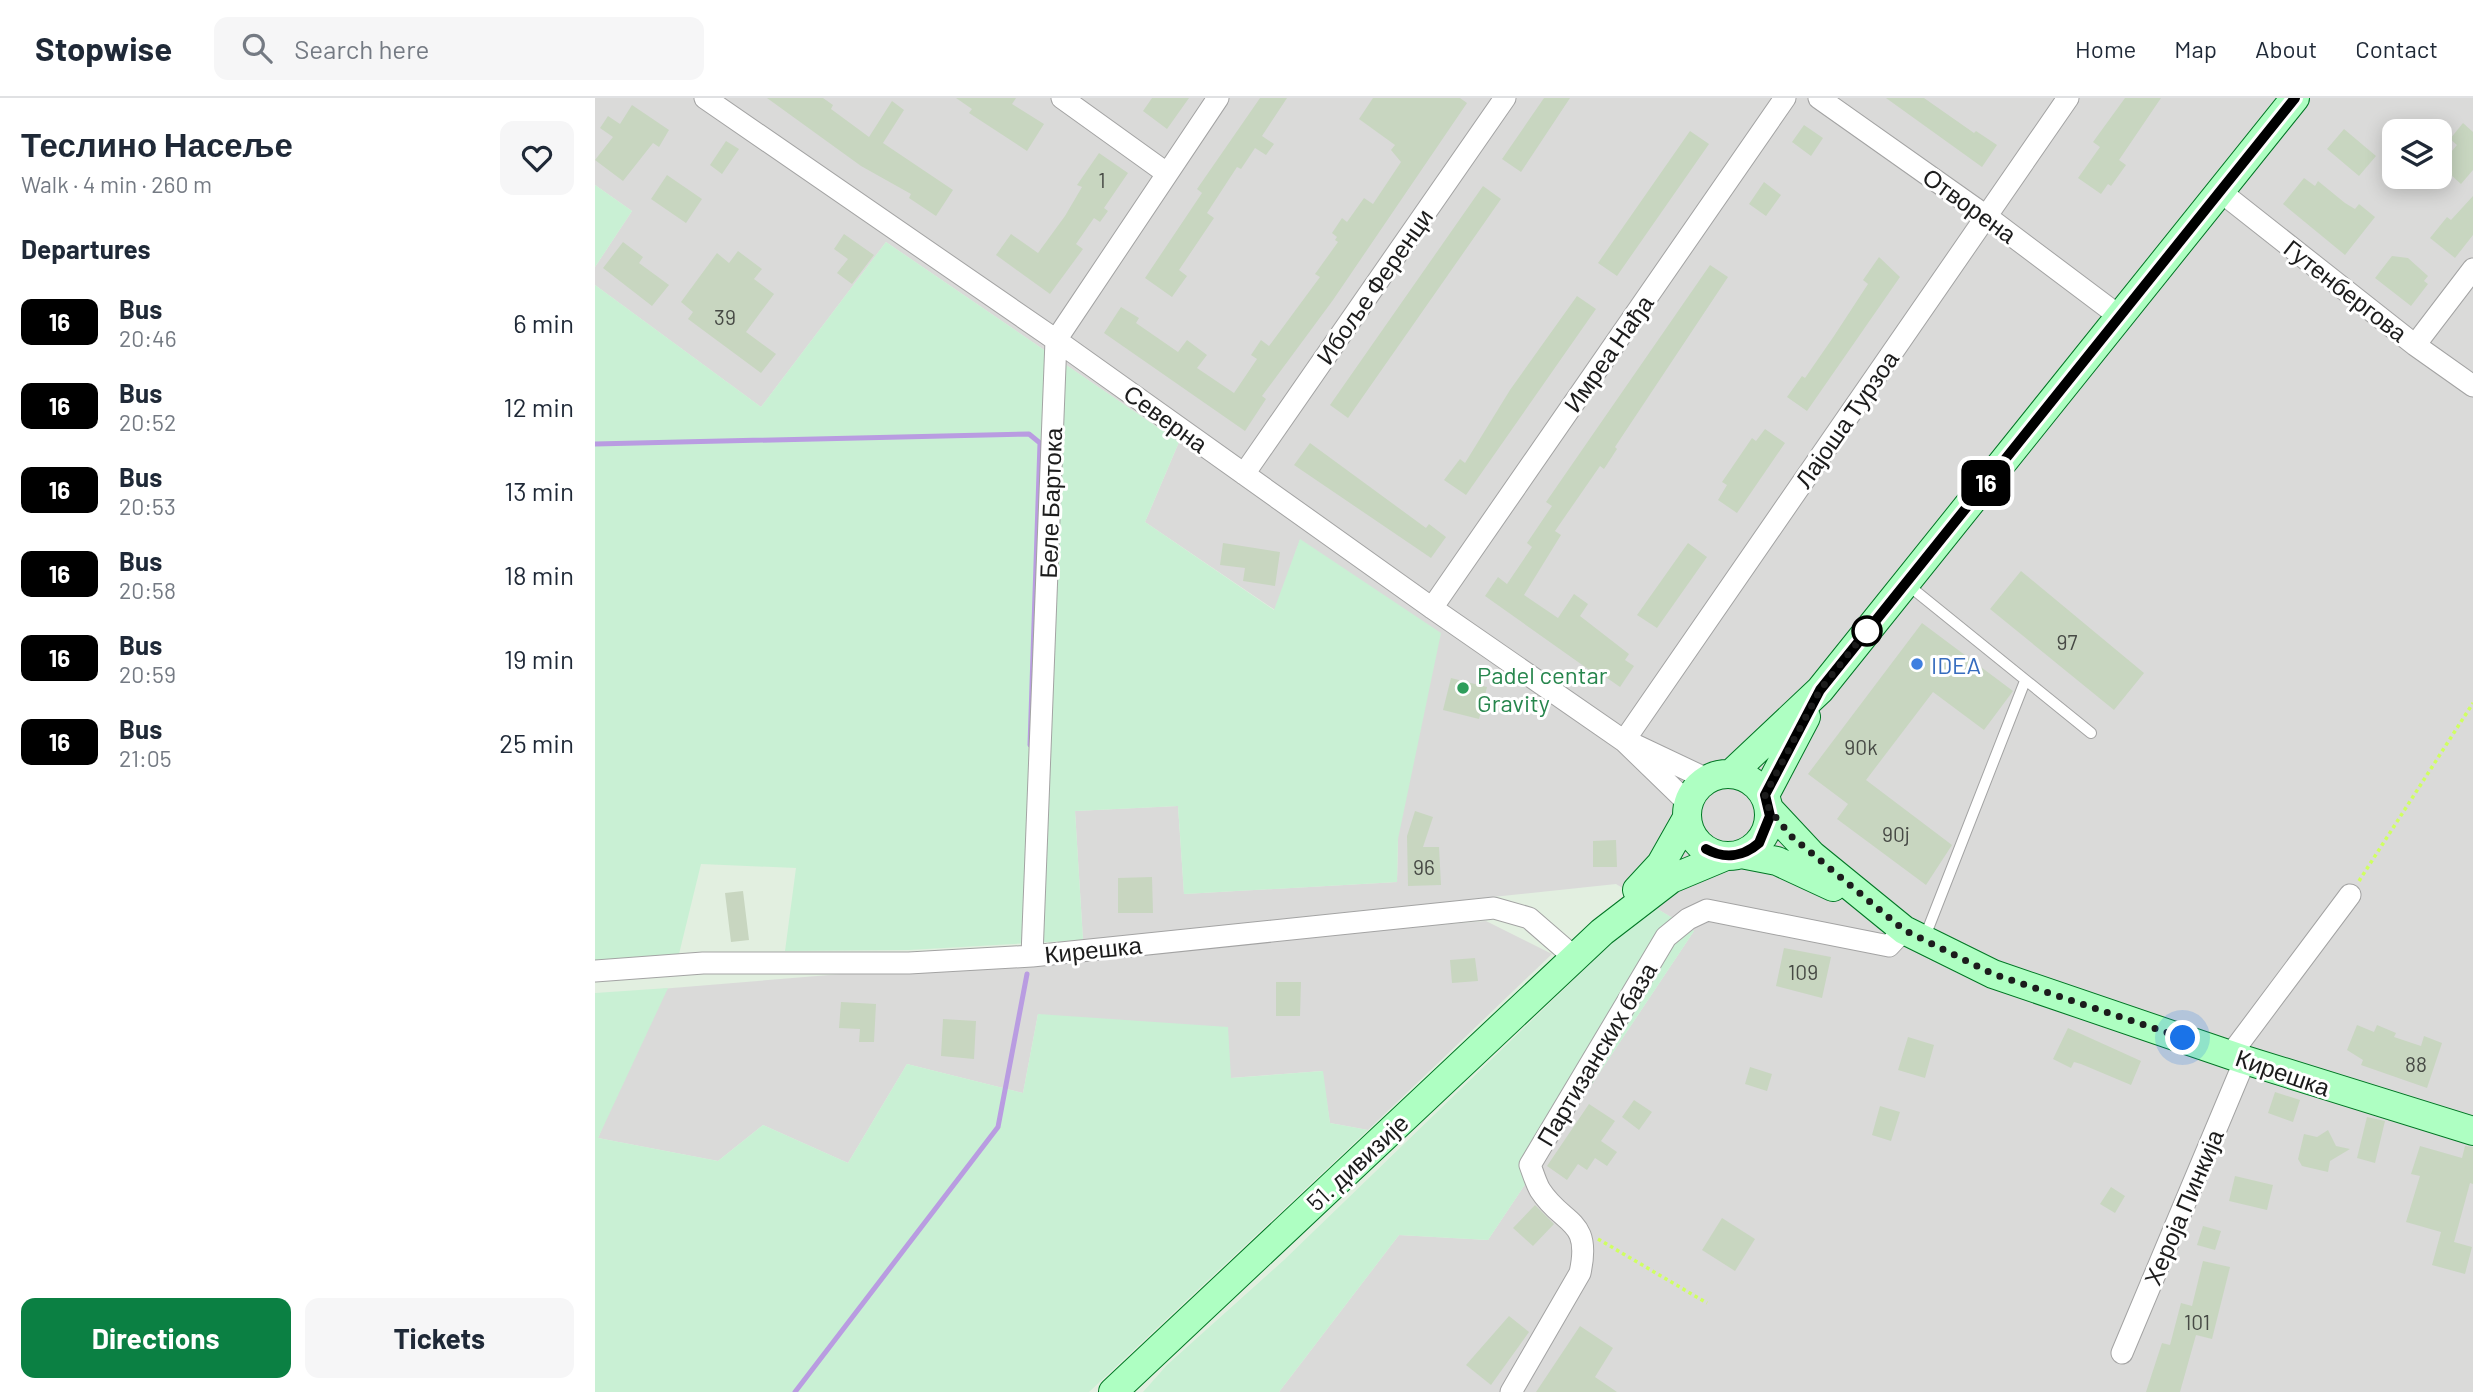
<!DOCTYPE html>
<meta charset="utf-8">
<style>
:root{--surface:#fff;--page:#f6f6f7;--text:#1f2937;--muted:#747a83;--line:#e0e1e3;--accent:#0b8043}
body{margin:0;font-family:Barlow,sans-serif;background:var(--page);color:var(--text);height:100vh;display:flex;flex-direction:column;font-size:26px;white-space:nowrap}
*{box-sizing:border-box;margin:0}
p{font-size:23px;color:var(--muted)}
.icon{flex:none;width:38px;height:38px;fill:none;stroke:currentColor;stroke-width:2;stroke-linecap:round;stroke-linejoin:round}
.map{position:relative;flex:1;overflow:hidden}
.side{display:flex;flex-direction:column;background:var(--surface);width:595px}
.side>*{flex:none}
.badge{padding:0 14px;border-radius:10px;font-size:24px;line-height:46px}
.fabs{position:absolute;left:1787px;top:21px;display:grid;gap:14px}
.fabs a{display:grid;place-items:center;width:70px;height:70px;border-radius:14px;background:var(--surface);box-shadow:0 4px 18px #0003;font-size:35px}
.you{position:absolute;width:35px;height:35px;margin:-18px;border:5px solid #fff;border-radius:50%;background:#1a73e8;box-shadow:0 0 0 10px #1a73e833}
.map>.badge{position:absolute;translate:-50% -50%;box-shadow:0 0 0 4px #fff}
h2{padding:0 21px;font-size:26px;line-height:63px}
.round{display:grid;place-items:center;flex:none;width:74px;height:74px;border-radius:14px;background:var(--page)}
.overview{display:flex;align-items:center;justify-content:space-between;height:119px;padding:0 21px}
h1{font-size:33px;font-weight:700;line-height:52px}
.cta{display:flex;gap:14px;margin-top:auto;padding:14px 21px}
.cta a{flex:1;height:80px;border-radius:14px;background:var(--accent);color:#fff;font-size:28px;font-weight:700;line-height:80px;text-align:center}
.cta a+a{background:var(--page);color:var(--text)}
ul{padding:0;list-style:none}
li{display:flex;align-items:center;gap:21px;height:84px;padding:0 21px}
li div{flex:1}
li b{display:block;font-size:26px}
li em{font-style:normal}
li .badge{min-width:77px;font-weight:700;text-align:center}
header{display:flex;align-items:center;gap:42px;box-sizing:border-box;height:98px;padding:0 35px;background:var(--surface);border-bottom:2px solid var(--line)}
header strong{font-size:33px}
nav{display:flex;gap:38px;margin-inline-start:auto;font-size:24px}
.search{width:490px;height:63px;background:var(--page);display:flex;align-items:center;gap:18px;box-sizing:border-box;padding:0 24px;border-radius:14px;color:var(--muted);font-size:26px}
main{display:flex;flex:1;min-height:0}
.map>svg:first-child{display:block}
</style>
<header>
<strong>Stopwise</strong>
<div class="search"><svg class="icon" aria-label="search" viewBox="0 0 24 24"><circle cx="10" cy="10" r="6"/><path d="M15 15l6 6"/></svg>Search here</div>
<nav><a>Home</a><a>Map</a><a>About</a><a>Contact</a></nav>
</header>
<main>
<section class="side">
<div class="overview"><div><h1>Теслино Насеље</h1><p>Walk · 4 min · 260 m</p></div><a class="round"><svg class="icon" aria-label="heart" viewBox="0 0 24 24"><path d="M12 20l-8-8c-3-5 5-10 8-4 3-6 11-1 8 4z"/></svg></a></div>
<h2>Departures</h2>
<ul>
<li><span class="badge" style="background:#000;color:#fff">16</span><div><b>Bus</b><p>20:46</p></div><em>6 min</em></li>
<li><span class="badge" style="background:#000;color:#fff">16</span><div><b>Bus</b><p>20:52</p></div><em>12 min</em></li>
<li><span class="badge" style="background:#000;color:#fff">16</span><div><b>Bus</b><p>20:53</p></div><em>13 min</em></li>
<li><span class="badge" style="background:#000;color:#fff">16</span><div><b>Bus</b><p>20:58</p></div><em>18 min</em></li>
<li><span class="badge" style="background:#000;color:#fff">16</span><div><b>Bus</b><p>20:59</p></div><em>19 min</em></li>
<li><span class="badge" style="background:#000;color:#fff">16</span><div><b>Bus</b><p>21:05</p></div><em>25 min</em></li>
</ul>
<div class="cta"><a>Directions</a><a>Tickets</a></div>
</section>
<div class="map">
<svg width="1878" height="1294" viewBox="0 0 1878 1294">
<rect width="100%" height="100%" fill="#e2efe0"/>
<!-- residential -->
<path fill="#dadad9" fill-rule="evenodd" d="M0,0H1878V1294H684L804,1137L893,1142L1099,833L1021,786L488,842L480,713L583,708L589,796L802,784L803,741L705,442L680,512L550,424L584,344L291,144L166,309L0,187V169L37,113L0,87ZM1799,33H1844V79H1799Z
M891,823L957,856L773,1032L735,1025L727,973L636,980L443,916L428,995L312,966L253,1065L168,1027L123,1063L3,1040L65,891Z"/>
<!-- farmland -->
<path fill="#c9f0d4" d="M0,87L37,113L0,169Z
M291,144L584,344L550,424L679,512L705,441L846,535L803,741L802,784L589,796L583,708L480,713L488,842L314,852L190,853L201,770L106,766L84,856L0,863V187L166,309Z
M1056,807L1099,833L893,1142L804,1137L684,1294H548L572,1267L689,1162Z
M73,890L3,1040L123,1063L168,1027L253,1065L312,966L428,995L443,916L633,929L636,980L728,973L735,1025L773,1032L494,1294H0V895Z"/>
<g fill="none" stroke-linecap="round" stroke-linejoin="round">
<!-- stream -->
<path stroke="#b99ce1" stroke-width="5" d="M0,346L434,336L445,345L435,647
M200,1294L403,1029L432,876"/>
</g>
<!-- building -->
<path fill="#c8d6c0" d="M172,0H228L238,7L236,11L274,39L297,3L309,12L288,45L358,92L341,118L314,100L316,96L266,68Z
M361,0H421L417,6L449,26L432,53L374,15L377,11Z
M557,0H594L572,31L548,13Z
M665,0H692L667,38L679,46L671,57L660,50L646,71L642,69L612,115L619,120L584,172L592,178L577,199L550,180L607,95L602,91Z
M778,0H865L872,5L738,202L667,298L671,301L650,333L509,235L526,209L544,220L541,225L583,254L592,242L612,257L602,270L639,295L662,261L656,257L666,242L674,248L725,179L720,176L743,144L740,142L742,139L737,135L747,120L752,124L769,100L778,106L806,64L796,52L800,47L764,21Z
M949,0H975L926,74L907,61Z
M1291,0H1329L1379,35L1381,33L1402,47L1387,69Z
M1530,0H1566L1524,62L1531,67L1516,88L1513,86L1506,96L1483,80L1505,49L1498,44Z
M37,7L74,32L64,49L58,45L28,83L0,62L18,39L5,30L13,18L25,26Z
M1868,25L1878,34V72L1866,86L1845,67L1862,47L1855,41Z
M1209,27L1228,40L1216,58L1197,44Z
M1749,31L1781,58L1764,78L1732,51Z
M1095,33L1114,46L1022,178L1003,165Z
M131,43L144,51L127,76L115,67Z
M504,55L533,75L509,110L513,113L505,124L499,120L481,146L488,151L455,196L401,157L416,136L443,155L470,118L487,89L482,87Z
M72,77L107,101L91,125L56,101Z
M1709,80L1720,88L1723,83L1750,105L1760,111L1764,106L1780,119L1750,157L1688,106Z
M1169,84L1186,97L1171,118L1154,106Z
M888,88L906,101L753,320L735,307Z
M1878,98V137L1860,160L1835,140L1852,119L1856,122Z
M249,136L279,157L257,186L242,175L253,161L239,151Z
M28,144L48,159L44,165L74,187L57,208L8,170Z
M143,153L167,171L159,181L179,196L151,234L181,256L166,275L93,221L98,214L86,204L122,155L134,165Z
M1797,158L1813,160L1833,178L1829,183L1833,186L1816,208L1780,180Z
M1284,159L1305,179L1212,313L1192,299L1207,278L1210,280L1239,238L1273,186L1268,182Z
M1115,167L1133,179L1020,349L1022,351L1009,371L1005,368L960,433L966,437L929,497L963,520L979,496L993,506L985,518L1034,556L1030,562L1039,568L1025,589L1002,573L1000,576L890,498L903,479L912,486L937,449L932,445L957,408L951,404Z
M982,198L1001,211L871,397L849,382L865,361L870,365L915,292Z
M1170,331L1190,345L1142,415L1123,402L1132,387L1127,384L1157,340L1161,343Z
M715,345L831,430L834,426L851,439L836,460L699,367Z
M628,445L685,454L680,488L648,483L650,470L625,467Z
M1093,445L1112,459L1062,530L1042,517Z
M1426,473L1549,575L1519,612L1395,511Z
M1327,525L1418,593L1389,632L1338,594L1271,682L1357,747L1331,787L1242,721L1253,706L1213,676Z
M856,580L892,589L884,621L848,612Z
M820,713L838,719L828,749H844L846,787L813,788L812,738Z
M1021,742L1022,769H998V743Z
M557,779L558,815H523V780Z
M148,793L154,842L136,844L130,795Z
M1189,850L1236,859L1227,900L1181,888Z
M880,860L883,883L857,885L855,862Z
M681,884H706L705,918H681Z
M246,904L281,906L279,944H264L265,931L244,930Z
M348,921L381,923L379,961L346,958Z
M1762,927L1779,934L1782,927L1801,935L1799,939L1826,948L1829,938L1847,945L1832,990L1766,967L1768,962L1752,952Z
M1473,930L1546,963L1536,987L1486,966L1479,964L1476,970L1458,961Z
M1313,939L1339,947L1330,980L1303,972Z
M1155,969L1177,976L1172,993L1150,986Z
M1680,994L1705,1002L1698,1024L1673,1015Z
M1039,1002L1057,1014L1044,1032L1027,1019Z
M994,1006L1020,1023L1006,1043L1022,1054L1012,1068L1000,1060L992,1072L983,1066L972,1082L952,1068Z
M1285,1008L1305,1014L1296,1043L1277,1037Z
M1772,1019L1790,1023L1780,1065L1762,1060Z
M1733,1032L1741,1048L1755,1051L1735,1063L1733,1074L1707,1068L1703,1061L1709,1036L1722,1039Z
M1825,1048L1867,1060L1870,1048L1878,1049V1086L1875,1085L1859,1144L1877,1149L1870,1176L1837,1167L1846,1134L1811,1124L1825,1078L1816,1076Z
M1640,1078L1678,1087L1672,1112L1634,1103Z
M1516,1089L1530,1098L1520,1115L1505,1106Z
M940,1107L959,1126L938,1148L918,1130Z
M1127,1120L1160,1141L1140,1173L1107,1152Z
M1608,1128L1626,1133L1620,1152L1602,1147Z
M1608,1163L1635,1169L1617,1241L1601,1237L1585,1294H1551L1567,1245L1575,1247L1586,1205L1597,1208Z
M914,1218L934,1234L896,1287L871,1267Z
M985,1228L1018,1250L1000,1279L1022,1294H941Z"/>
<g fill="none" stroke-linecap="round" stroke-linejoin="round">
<!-- lane casing -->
<g stroke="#a3a3a3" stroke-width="12">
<path id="lane" d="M1313,487L1496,635
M1329,841L1430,583"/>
</g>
<!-- street casing -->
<g stroke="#a3a3a3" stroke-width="23">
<path id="street" d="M110,0L461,242L837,510L1029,643L1094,706
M467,0L570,74
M1224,0L1391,118L1524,218
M1626,94L1820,247L1878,288
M1820,247L1878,171
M649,376L910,0
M837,510L1190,0
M1029,643L1473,0
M1038,646L1112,681
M437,858L461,242L623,0
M0,873L108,865H314L437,858L899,810L934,820L979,859
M1636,956L1755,797
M1527,1255L1650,962
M916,1294L985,1175C997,1120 968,1128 945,1092C941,1085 938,1075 935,1067L1071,839L1093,821L1112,812L1294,848L1309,832"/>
</g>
<!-- secondary casing -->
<g stroke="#007624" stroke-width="30">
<path id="secondary" d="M1137,675L1225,592L1700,0
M1092 717a41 41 0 1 1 82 0a41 41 0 1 1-82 0Z
M1170,697L1211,619
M1174,711L1217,757L1309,832L1398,876L1650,962L1878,1033
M1146,756L1182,763L1238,789
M1042,792L1066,766L1092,720
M518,1294L1007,834L1076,781L1131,758"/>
</g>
<!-- path -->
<path stroke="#cfff61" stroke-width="3.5" stroke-dasharray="3.5 3.5" stroke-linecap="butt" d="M1764,783L1878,605
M1003,1141L1112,1205"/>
<!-- lane -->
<use href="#lane" stroke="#fff" stroke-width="10"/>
<!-- street -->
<use href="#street" stroke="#fff" stroke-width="21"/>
<!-- secondary -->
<use href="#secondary" stroke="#aeffc2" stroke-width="28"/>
</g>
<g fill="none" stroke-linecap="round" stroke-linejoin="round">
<!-- line casing -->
<g stroke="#fff" stroke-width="16">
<path id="line" d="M1111,751C1129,761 1148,759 1164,745L1175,718L1170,697L1225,592L1700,0"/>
</g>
<!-- line -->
<use href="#line" stroke="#000" stroke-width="10"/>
<!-- walk -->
<path stroke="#1c1c1c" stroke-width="7" stroke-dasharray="0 12.6" d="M1272,533L1274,530L1225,592L1170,697L1174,711L1196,738L1309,832L1398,876L1588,940"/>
</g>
<!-- markers -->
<circle fill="#fff" stroke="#000" stroke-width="3.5" cx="1272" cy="533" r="14"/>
<circle fill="#3f7fe0" stroke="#fff" stroke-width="2.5" cx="1322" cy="566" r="7"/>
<circle fill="#2e9e5b" stroke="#fff" stroke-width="2.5" cx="868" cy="590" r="7"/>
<g text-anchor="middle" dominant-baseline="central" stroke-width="6" stroke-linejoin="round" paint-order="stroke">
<!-- number labels -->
<g font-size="21" fill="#474a45">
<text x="507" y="81">1</text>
<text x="130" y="218">39</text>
<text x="1472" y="543">97</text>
<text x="1266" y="648">90k</text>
<text x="1301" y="735">90j</text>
<text x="829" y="768">96</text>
<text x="1208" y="873">109</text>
<text x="1821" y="965">88</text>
<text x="1602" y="1223">101</text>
</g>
<!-- street labels -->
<g font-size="24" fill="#1c1c1c" stroke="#fff">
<text transform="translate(1375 107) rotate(36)">Отворена</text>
<text transform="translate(779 188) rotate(-55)">Ибоље Ференци</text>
<text transform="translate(1751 192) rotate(38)">Гутенбергова</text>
<text transform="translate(1013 255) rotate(-55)">Имреа Нађа</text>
<text transform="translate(571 320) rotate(36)">Северна</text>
<text transform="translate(1251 321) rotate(-55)">Лајоша Турзоа</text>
<text transform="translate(455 405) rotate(-88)">Беле Бартока</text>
<text transform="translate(498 851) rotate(-6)">Кирешка</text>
<text transform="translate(1001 956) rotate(-59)">Партизанских база</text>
<text transform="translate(1688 974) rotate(19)">Кирешка</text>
<text transform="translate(762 1064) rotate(-43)">51. дивизије</text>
<text transform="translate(1588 1109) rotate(-67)">Хероја Пинкија</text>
</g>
<!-- shop labels -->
<g font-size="24" fill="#366cbe" stroke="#fff" text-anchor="start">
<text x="1336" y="566">IDEA</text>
</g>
<!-- leisure labels -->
<g font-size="24" fill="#27864d" stroke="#fff" text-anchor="start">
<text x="882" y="576">Padel centar<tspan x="882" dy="28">Gravity</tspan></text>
</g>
</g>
</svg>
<div class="fabs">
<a><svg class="icon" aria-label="layers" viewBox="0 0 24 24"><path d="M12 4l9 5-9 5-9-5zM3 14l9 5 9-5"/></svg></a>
</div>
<div class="you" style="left:1588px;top:940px"></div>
<b class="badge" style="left:1391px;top:385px;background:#000;color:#fff">16</b>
</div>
</main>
